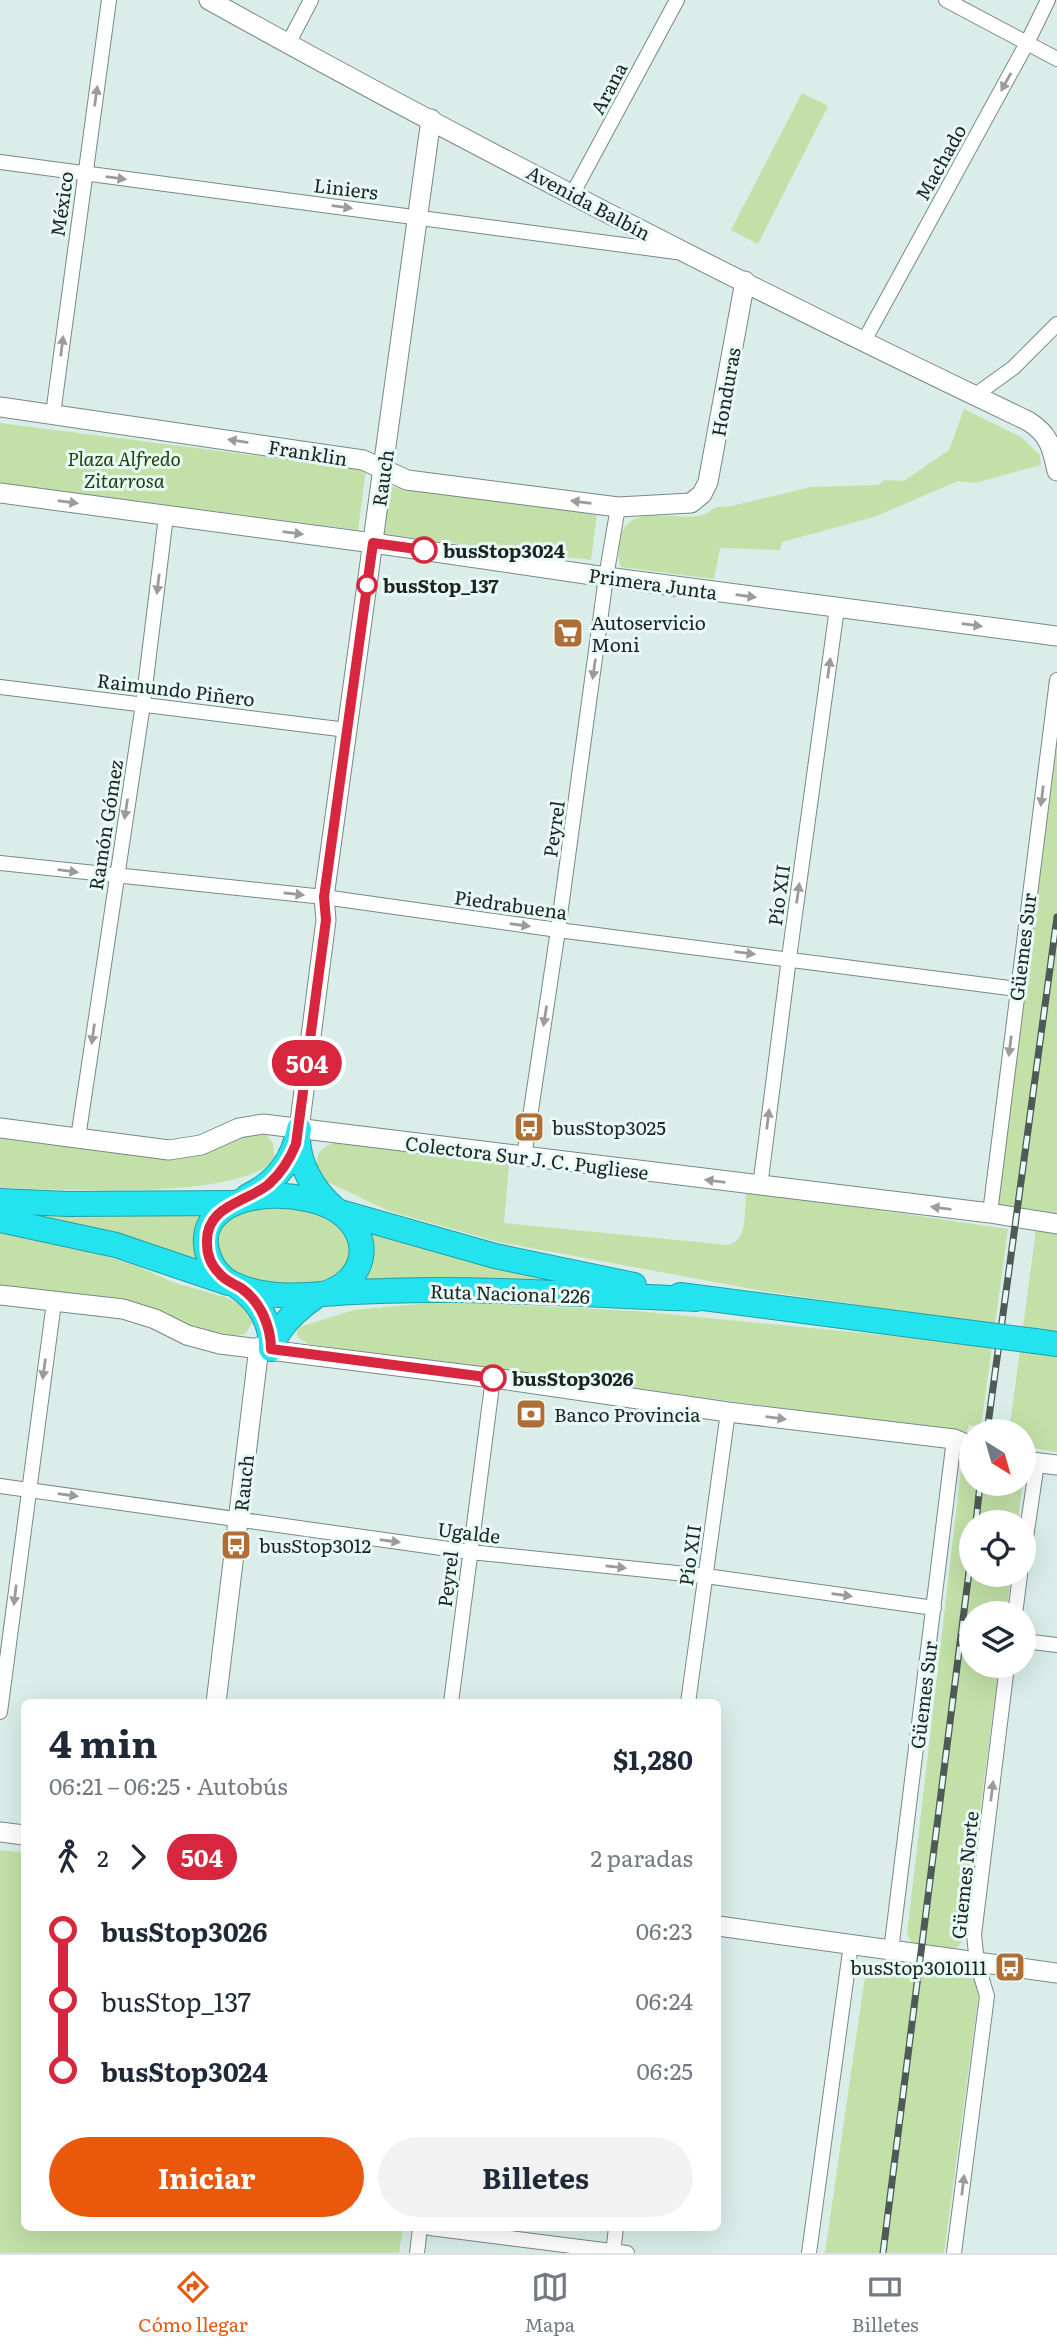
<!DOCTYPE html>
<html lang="es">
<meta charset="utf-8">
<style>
:root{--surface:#fff;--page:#f2f2f3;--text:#1f2937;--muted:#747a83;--line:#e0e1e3;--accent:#ea580c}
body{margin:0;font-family:Literata,serif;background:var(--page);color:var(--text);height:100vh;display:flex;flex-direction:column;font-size:26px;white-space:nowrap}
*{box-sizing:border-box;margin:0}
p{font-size:23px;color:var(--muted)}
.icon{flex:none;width:38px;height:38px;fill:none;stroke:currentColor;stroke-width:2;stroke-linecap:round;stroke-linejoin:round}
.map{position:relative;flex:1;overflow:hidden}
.panel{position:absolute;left:21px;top:1699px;width:700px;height:532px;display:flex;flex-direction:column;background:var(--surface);border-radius:10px;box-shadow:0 7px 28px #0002}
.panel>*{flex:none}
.badge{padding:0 14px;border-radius:23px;font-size:24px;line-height:46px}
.needle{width:46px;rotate:143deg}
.tools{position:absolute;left:959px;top:1419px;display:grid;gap:14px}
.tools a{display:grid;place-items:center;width:77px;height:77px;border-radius:50%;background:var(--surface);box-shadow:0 7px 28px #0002;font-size:35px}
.map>.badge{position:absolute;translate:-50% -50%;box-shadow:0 0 0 4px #fff}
.legs{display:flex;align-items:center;gap:10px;height:77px;padding:0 28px;font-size:23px}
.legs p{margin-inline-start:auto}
.headline{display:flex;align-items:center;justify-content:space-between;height:119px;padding:0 28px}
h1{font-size:38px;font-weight:700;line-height:52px}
.button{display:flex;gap:14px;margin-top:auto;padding:14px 28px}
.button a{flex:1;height:80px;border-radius:42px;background:var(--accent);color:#fff;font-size:28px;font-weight:700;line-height:80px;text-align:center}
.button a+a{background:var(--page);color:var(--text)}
ul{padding:0 28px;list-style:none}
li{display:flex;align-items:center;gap:24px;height:70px;font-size:26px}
li i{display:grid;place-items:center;width:10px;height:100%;margin:0 9px;background:currentColor}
li i::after{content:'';width:18px;height:18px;margin:-9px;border:5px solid;border-radius:50%;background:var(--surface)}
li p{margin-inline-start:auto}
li:first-child i{background:linear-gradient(#0000 50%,currentColor 0)}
li:last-child i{background:linear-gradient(currentColor 50%,#0000 0)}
.tabs{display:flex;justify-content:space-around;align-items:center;height:98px;border-top:2px solid var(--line);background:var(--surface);font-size:19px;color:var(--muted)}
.tabs a{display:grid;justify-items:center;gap:4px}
.tabs .current{color:var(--accent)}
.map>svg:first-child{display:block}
</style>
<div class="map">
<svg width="1057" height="2253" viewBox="0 0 1057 2253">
<rect width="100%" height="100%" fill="#daede8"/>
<!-- green -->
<path fill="#c3e0a8" d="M802,93L828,106L758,244L731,230Z
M964,409L1021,437L1040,455L1041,465L975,483L958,481L874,517L782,542L780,550L720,548L714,579L621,567C617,557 619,550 620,540C625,503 671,520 698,516C712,514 710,505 727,507L811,487L878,485L885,480L904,481L949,450Z
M0,423L366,470L358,530L0,483Z
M386,486L597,513L591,560L380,534Z
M1057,745V1211L1056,1214L1044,1218L998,1207V1199Z
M264,1132L273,1143L275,1160C235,1201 59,1189 0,1188V1135L143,1154Z
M335,1143L509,1164L504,1223L728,1245C749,1240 744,1210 746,1191L1008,1229L981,1427L969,1425L966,1434L953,1431L308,1344L298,1337L297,1332L299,1327L354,1310L430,1303L497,1304L636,1311L987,1345L990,1324L763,1291L498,1242L389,1211L321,1179C314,1163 314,1148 335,1143Z
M0,1205L211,1206L204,1270Z
M288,1207L322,1214L349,1234L350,1266L318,1287L258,1281L231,1270L225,1265L216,1243L220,1227L242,1208Z
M366,1225L603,1288L358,1287Z
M1036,1230L1057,1233V1452L1024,1446V1432H1009Z
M0,1231L85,1250L137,1266L175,1283L225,1297L244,1306L253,1322L245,1334L235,1336L187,1327L150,1307L0,1287Z
M970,1452L971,1484H1022V1488L1018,1522H971V1575H1011L1006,1613L971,1614V1666H999L963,1940C952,1959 930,1947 912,1943L907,1934L962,1461L965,1455Z
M0,1850L24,1853V2228H403L399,2253H0Z
M884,1961L966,1973L976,1981L979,1992L944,2253H825L864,1983C868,1970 870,1966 884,1961Z"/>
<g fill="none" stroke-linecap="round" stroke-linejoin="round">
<!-- street casing -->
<g stroke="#788985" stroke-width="16">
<path id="street" d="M946,0L1057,59
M288,44L311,0
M0,162L676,252
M573,193L677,0
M864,341L1027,43L1048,0
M974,396L1013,368L1057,324
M53,414L109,0
M0,687L347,730
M0,863L324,897L558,930L1017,989
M78,1138L143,704L166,516
M524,1157L558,930L606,577L618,507
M760,1187L789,958L837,608
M990,1213L1057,680
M0,1486L470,1552L706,1576L934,1608
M1024,1551L1037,1463
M1015,1614L1020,1575
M1024,1641L1057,1645
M451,1703L493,1378
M688,1703L728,1412
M0,1712L54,1302
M891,1951L954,1439
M430,2228L627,2253
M417,2253L420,2228
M613,2253L616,2228
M809,2253L851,1944
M954,2253L987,1996L977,1963L974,1935L1007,1666"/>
</g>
<!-- secondary casing -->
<g stroke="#788985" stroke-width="21">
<path id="secondary" d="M209,0C477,149 751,289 1028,421C1049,434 1052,447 1057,471
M0,407L363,460L407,480L618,507L691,503L702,494L708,482L745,281
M0,493L373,543L606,577L1057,636
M0,1128L169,1150L201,1145L239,1128L263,1124L990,1213L1057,1224
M299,1129L326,920L324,897L431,119
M0,1295L123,1309L155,1319L187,1335L220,1344L493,1378L728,1412L954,1439L971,1446
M1024,1461L1057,1465
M216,1703L259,1347
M0,1832L24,1835
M718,1926L1057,1973"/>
</g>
<!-- highway casing -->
<g stroke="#20a0a6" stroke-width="26">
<path id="highway" d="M298,1134C297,1163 313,1190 335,1209
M248,1196C277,1182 293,1160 299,1129
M0,1201L68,1204L233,1203
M340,1212L495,1256L634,1285
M0,1220L116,1245L228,1283
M238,1287C259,1301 272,1324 271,1349
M323,1294C366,1282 376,1237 338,1211C308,1191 233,1187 211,1222C198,1243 211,1274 233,1284C271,1302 313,1294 353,1292C381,1291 409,1290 437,1290C524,1290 610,1296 696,1299
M680,1295L988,1335
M1035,1341L1057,1344
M271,1349C278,1325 299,1308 319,1294"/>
</g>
<!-- street -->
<use href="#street" stroke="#fff" stroke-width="14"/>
<!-- secondary -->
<use href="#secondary" stroke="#fff" stroke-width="19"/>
<!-- highway -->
<use href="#highway" stroke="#22e3ee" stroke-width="24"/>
<!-- rail casing -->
<g stroke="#4f5956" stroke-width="7">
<path id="rail" d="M987,1432L1057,917
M976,1522L980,1484
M883,2253L971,1556"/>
</g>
<!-- rail -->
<use href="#rail" stroke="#e8faf5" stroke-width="4.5" stroke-dasharray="13" stroke-linecap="butt"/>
<!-- highway-bridge casing -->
<g stroke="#20a0a6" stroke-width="26" stroke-linecap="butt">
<path id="highway-bridge" d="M988,1335L1035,1341"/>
</g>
<!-- highway-bridge -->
<use href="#highway-bridge" stroke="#22e3ee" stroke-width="24"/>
</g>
<!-- one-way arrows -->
<defs><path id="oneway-solid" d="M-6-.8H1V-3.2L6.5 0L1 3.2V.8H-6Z" transform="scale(1.75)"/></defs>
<g fill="#999c9b">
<use href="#oneway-solid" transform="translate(1006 82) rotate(119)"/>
<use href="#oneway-solid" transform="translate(96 96) rotate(-82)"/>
<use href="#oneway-solid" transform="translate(116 178) rotate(7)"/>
<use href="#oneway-solid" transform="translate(342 207) rotate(7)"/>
<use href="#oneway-solid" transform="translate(62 346) rotate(-83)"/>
<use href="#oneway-solid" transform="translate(238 441) rotate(-171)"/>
<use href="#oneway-solid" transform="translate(68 502) rotate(8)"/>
<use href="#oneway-solid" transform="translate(581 502) rotate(-173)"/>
<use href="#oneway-solid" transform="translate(293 533) rotate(7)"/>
<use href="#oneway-solid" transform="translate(158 584) rotate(97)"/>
<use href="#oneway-solid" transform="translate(746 596) rotate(8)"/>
<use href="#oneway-solid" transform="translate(972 625) rotate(7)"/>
<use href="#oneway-solid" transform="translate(829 668) rotate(-82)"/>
<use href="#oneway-solid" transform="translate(594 669) rotate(98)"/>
<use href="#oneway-solid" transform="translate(1042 796) rotate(97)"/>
<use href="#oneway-solid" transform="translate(126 809) rotate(99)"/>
<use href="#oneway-solid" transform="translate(68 871) rotate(7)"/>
<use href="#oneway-solid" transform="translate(798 893) rotate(-82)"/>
<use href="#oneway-solid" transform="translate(294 894) rotate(6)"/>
<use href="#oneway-solid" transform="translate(520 925) rotate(8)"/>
<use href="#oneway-solid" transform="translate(745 953) rotate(7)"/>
<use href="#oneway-solid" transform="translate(545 1016) rotate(99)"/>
<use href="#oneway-solid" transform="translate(93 1034) rotate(98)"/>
<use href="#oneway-solid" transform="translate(1010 1046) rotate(97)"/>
<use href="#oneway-solid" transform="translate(768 1119) rotate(-83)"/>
<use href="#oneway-solid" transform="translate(715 1181) rotate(-173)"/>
<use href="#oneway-solid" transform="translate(941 1208) rotate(-173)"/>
<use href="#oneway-solid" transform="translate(44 1369) rotate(98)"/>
<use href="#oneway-solid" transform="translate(776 1418) rotate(7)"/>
<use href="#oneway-solid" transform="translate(68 1495) rotate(8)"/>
<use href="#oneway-solid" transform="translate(390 1541) rotate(8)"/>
<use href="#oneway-solid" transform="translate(616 1567) rotate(6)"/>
<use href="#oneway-solid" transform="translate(15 1595) rotate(97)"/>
<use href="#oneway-solid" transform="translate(842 1595) rotate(8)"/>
<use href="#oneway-solid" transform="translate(992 1791) rotate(-83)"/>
<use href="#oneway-solid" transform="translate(963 2185) rotate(-83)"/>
</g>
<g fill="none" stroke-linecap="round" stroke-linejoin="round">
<!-- line-1 casing -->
<g stroke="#fff" stroke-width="16">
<path id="line-1" d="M424,550L373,543L324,897L326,920L296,1144C290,1159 281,1173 269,1184C246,1203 205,1205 207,1244C207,1254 211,1265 219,1273C225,1281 233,1283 241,1288C260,1301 271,1326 271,1349L493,1378"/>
</g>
<!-- line-1 -->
<use href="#line-1" stroke="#d7263d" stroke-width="10"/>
</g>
<!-- icons -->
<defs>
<g id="supermarket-square" transform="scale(1.575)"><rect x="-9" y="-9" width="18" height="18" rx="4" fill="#ae6e36" stroke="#e8faf5"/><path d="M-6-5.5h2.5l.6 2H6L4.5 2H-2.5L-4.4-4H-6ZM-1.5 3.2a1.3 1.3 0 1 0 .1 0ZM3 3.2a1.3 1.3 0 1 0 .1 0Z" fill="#fff"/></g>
<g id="bus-square" transform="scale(1.575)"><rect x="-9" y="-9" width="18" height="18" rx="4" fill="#ae6e36" stroke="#e8faf5"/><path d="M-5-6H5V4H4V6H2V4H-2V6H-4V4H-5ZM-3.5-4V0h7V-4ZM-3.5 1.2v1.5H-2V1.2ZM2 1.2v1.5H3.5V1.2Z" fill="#fff"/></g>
<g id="bank-square" transform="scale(1.575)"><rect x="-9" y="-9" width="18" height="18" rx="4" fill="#ae6e36" stroke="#e8faf5"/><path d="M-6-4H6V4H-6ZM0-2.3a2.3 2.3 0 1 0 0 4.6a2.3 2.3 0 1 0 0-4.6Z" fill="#fff"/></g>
</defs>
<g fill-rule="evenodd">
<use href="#supermarket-square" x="568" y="633"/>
<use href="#bus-square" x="529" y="1127"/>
<use href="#bank-square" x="531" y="1414"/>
<use href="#bus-square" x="236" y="1545"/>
<use href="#bus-square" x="1010" y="1967"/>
</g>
<!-- markers -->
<g fill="#fff" stroke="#d7263d" stroke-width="3.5">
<circle cx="424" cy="550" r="12"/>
<circle cx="367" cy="585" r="9"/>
<circle cx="493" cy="1378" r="12"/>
</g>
<g text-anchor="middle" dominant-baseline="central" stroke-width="6" stroke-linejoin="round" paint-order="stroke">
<!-- street labels -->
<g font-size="19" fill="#1c2321" stroke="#e8faf5">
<text transform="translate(608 88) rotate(-62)">Arana</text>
<text transform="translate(940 162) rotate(-61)">Machado</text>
<text transform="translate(346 188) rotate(7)">Liniers</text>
<text transform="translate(589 202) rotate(28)">Avenida Balbín</text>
<text transform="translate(61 204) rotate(-82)">México</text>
<text transform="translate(725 392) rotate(-80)">Honduras</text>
<text transform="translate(308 452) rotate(9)">Franklin</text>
<text transform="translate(382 478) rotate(-82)">Rauch</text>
<text transform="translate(653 583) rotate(8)">Primera Junta</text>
<text transform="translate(176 689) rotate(7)">Raimundo Piñero</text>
<text transform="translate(105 825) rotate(-81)">Ramón Gómez</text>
<text transform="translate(553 829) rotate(-82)">Peyrel</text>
<text transform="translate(778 895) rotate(-82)">Pío XII</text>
<text transform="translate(511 904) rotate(8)">Piedrabuena</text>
<text transform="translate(1022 947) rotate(-83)">Güemes Sur</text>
<text transform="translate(527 1157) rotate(7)">Colectora Sur J. C. Pugliese</text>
<text transform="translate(510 1293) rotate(2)">Ruta Nacional 226</text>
<text transform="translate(243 1483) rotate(-84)">Rauch</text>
<text transform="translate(469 1532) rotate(7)">Ugalde</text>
<text transform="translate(689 1555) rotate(-82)">Pío XII</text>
<text transform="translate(447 1579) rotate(-83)">Peyrel</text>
<text transform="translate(923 1695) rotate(-83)">Güemes Sur</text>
<text transform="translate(964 1875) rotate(-84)">Güemes Norte</text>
</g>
<!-- park labels -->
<g font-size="19" font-style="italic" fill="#263c08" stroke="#e8faf5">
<text x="124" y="458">Plaza Alfredo<tspan x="124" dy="22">Zitarrosa</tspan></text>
</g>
<!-- stop labels -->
<g font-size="19" font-weight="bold" fill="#1c2321" stroke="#e8faf5" text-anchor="start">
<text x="443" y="550">busStop3024</text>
<text x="383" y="585">busStop_137</text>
<text x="512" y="1378">busStop3026</text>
</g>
<!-- poi labels -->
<g font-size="19" fill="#1c2321" stroke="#e8faf5" text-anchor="start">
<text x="591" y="622">Autoservicio<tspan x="591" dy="22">Moni</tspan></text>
<text x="552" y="1127">busStop3025</text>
<text x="554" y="1414">Banco Provincia</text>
<text x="259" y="1545">busStop3012</text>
<text x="987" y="1967" text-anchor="end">busStop3010111</text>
</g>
</g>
</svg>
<div class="tools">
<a><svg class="needle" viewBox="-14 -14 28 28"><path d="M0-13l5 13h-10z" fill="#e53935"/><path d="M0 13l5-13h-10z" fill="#747a83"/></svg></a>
<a><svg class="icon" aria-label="locate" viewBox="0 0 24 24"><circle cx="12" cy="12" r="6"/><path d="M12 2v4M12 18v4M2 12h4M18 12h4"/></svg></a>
<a><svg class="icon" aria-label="layers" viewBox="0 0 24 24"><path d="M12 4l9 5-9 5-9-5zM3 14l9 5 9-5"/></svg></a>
</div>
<b class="badge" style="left:307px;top:1063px;background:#d7263d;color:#fff">504</b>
<section class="panel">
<div class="headline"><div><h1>4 min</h1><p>06:21 – 06:25 · Autobús</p></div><b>$1,280</b></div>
<div class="legs"><svg class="icon" aria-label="walk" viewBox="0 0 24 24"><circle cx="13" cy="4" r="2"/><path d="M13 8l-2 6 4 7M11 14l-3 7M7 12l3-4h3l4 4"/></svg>2<svg class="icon" aria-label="forward" viewBox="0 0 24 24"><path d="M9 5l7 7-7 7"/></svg><b class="badge" style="background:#d7263d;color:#fff">504</b><p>2 paradas</p></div>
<ul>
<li><i style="color:#d7263d"></i><b>busStop3026</b><p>06:23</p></li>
<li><i style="color:#d7263d"></i><span>busStop_137</span><p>06:24</p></li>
<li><i style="color:#d7263d"></i><b>busStop3024</b><p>06:25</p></li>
</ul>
<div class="button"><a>Iniciar</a><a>Billetes</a></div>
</section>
</div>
<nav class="tabs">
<a class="current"><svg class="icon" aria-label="directions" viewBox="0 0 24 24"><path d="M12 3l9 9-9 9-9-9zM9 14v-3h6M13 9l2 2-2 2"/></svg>Cómo llegar</a>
<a><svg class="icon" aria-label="map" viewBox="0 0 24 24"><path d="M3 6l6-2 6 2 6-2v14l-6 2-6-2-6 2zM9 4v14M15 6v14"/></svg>Mapa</a>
<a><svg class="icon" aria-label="tickets" viewBox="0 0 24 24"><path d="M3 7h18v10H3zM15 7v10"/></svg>Billetes</a>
</nav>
